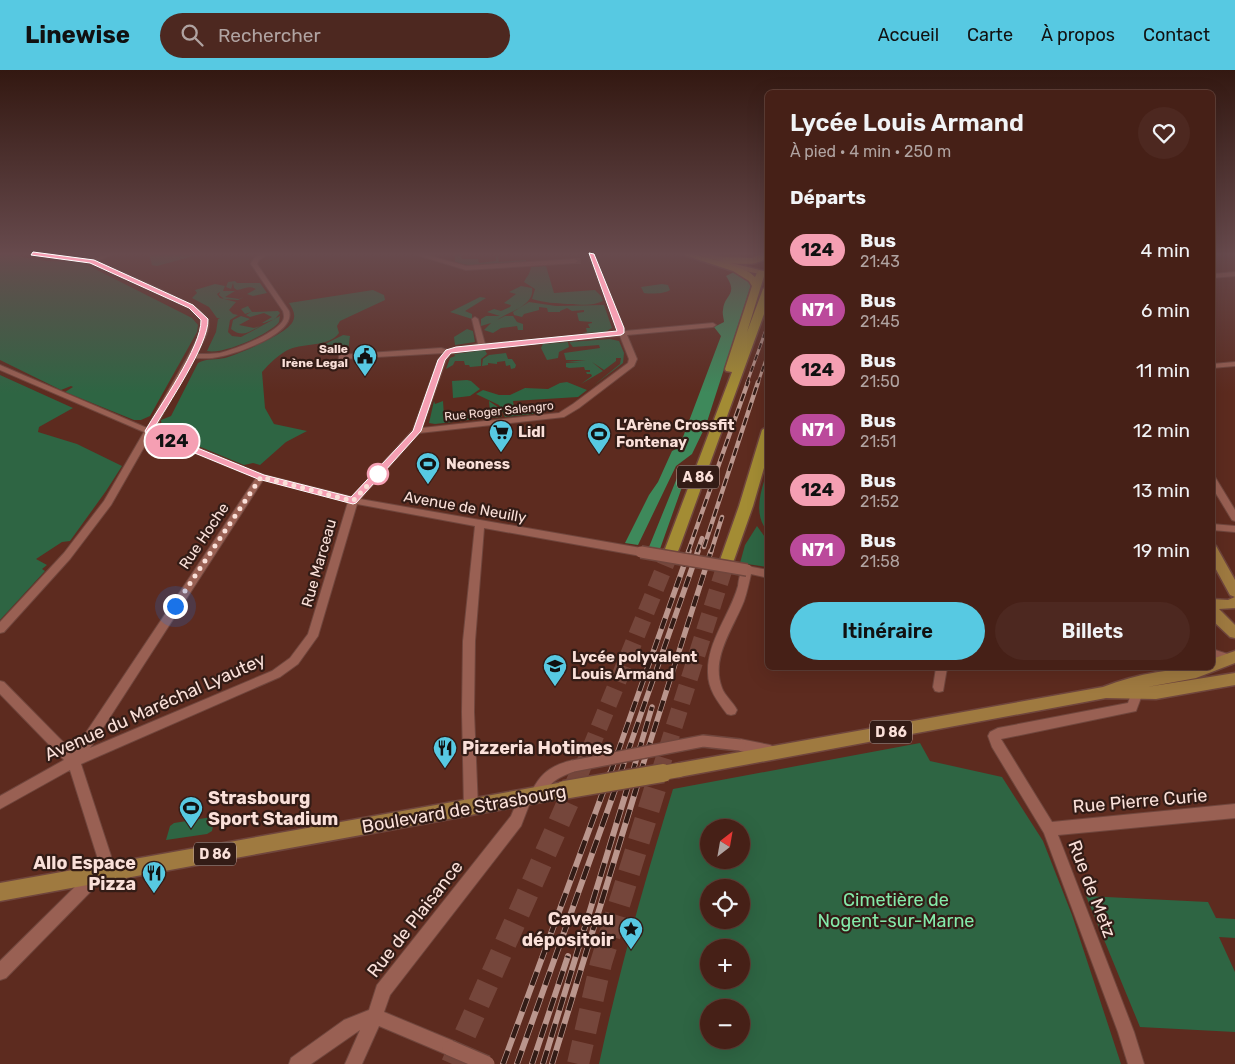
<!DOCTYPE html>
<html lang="fr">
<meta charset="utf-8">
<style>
:root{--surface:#462017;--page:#4d2820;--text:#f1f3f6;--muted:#b0a3a1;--line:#5e3e36;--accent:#57c9e2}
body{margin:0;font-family:Rubik,sans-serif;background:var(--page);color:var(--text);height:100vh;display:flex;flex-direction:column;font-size:19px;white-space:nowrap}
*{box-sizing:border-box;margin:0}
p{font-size:16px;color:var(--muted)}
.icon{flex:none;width:28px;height:28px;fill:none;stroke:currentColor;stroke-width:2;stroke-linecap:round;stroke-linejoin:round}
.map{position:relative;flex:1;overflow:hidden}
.details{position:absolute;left:765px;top:20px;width:450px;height:580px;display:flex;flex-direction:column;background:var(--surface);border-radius:8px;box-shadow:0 5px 20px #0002,0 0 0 1px var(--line)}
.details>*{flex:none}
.badge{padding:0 10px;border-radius:16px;font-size:18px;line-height:32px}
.needle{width:32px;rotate:31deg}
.tools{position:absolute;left:700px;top:749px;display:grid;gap:10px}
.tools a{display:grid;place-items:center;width:50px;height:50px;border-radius:50%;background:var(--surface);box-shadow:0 5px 20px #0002,0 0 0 1px var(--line);font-size:25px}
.you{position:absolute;width:25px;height:25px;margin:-12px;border:4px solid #fff;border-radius:50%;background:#1a73e8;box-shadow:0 0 0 8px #1a73e833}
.map>.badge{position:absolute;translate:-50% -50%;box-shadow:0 0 0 2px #fff}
h2{padding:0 25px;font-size:19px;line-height:45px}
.round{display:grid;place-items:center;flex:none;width:52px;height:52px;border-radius:26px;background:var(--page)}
.headline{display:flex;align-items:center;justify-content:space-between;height:85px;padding:0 25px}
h1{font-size:24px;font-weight:600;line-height:38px}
.cta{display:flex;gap:10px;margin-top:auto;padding:10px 25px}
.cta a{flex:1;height:58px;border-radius:30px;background:var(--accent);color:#111;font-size:20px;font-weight:600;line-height:58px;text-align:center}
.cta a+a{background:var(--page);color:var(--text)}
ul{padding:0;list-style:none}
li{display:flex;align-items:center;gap:15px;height:60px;padding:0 25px}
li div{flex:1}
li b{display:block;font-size:19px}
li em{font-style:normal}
li .badge{min-width:55px;font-weight:700;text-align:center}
header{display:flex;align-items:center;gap:30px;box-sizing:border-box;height:70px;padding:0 25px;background:var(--accent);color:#111}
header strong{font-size:24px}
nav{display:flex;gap:28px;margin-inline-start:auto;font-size:18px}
.search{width:350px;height:45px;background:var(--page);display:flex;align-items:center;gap:12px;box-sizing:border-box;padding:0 18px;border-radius:28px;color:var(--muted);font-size:19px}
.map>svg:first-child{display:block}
</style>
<header>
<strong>Linewise</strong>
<div class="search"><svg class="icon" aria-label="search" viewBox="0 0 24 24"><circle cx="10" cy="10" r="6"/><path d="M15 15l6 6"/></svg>Rechercher</div>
<nav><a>Accueil</a><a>Carte</a><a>À propos</a><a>Contact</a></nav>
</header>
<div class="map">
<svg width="1235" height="994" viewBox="0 0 1235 994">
<rect width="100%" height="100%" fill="#5d2b1f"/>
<!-- green -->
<path fill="#2e6543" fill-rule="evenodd" d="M0,184H15L22,187L46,191L81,192L192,248L198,255L197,262L150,346L141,350H134L65,322L73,317L71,316L61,320L0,290Z
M149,184H201L157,196L152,195Z
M452,184H464H461L462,189H478L479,193L496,191V186H498L499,192L526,190V192L472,196L455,192V186Z
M546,196L554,223L595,220L601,226L603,231C590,237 581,234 568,234C555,233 545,233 532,229L535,219L524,212C527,206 530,204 531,197Z
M235,211L237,213H260L267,223L253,226L247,224L256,219C249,215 245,219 237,220L234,218L233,213L231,219L226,217L228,212Z
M215,214L225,216L223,221H235L225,227L239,229L244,227L238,230L224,229L219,225L220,222L217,224L220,228L236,232L229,240L233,244L238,245L230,250L228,262L232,266L241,267L280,246L279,252C270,264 223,285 207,281L216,262L218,249L220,248H217L209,237L192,228L197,223L195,220Z
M662,214L668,215L670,220C664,224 651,224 644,223L641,217Z
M521,216L532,218C535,236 507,242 497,250L505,246H513L517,252L523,254V260H518L517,256L501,258L493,263L484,260L491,253L481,256V249L486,246H500L487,242L494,239L501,241L510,237L511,235L504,233L516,224L509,222Z
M373,220L384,225L385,230L340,251L337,256L339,263C329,277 304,273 290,279C280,283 269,294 262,302L265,338L274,354L307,361L286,372L260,395L253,393L244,395L174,366L175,364L162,358L161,350L171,346L198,293C206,288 216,290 225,288C238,284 288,264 293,251C296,245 293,239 289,233Z
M480,227L486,228L465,241L472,244V249L450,242Z
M529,232L556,236L604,235L612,258L605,262L582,263L587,262L586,258H590L588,254L592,253V252L579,251L577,243L584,242V240L572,241L567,238L560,241V242H548L547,238L539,237V240L524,244L522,247L514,245L513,242Z
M248,236L252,242L278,241L280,243L275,249L264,253H262L272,247L264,243L250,247L246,245L251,242L245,244L241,239Z
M241,246L250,249L239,255L254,258L260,256C249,262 242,268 231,259L233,250Z
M467,259L473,261L475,272L455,275L454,267Z
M343,265L350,266L348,281L344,282L324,277L325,274Z
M610,269L619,271L624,283L623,293L593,316L620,294L621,288H616V291L604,300L592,292L603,301L581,314L592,306L591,304H587L586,302H590V300H585L584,297L569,298L566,297V293H581L566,292L586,290H566L564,283L600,278L599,275L573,277L569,272Z
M568,272L569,277L559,282L558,288L547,290L541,278L543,274Z
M485,280L487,284L481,289V296L470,297L469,295H465L464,291H455L453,295L446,299L450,288L455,286L454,284Z
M506,283L508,289H512L516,295L515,298L511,299L510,295L506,296L505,291L497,292V294L488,293V295L482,296L483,289L489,285Z
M0,305L73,338L39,357L38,362L77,374L122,396L106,421L70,471L62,472L36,489L47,495L42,499L45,501L0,550Z
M467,310L471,311L480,319L470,326L453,328L452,311Z
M567,312L587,320L578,327L513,331L515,342L530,341L535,343L533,344L505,347L499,335L476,324L483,320L499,325H510L525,318L548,319L560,313Z
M434,331L435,334L443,331L444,346L453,347V352L435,354L429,353Z
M489,331L499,338L502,347L457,351V346L490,342Z
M767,402L768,443L765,454L767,455V460C753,445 761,420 767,402Z
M757,456L767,470V497L740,493L745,475Z
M920,673L930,691L1002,707L1043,771L1072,845L1121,994H599C619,901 645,810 673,719ZM709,758H741V790H709ZM709,818H741V850H709ZM709,878H741V910H709ZM709,938H741V970H709Z
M212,747H215L212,761L207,764L166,770L170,756L174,753Z
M1086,826L1208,832L1216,848L1235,849V868L1219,867L1235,902V962L1140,957Z"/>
<!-- forest -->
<path fill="#3e895b" d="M736,201L752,212L706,355L692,384L676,396L638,475L625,473L649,425L658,412L672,381L678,378L683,367L721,266L714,257L724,252C724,249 722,244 723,240C724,224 739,225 726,206Z
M682,401L687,403L660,479L649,477L679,403Z"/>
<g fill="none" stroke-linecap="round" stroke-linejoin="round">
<!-- minor-tunnel -->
<path stroke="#75463b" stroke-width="6" stroke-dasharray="6 3" stroke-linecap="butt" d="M575,191H584"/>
<!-- highway-tunnel-far2 -->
<path stroke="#75463b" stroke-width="13" stroke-dasharray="13 6" stroke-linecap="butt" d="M671,482L672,479"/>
<!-- highway-tunnel-far1 -->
<path stroke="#75463b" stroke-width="17" stroke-dasharray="17 8" stroke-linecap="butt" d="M580,704L671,481
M659,704L727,490"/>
<!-- highway-tunnel -->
<path stroke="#75463b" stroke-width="22" stroke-dasharray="22 11" stroke-linecap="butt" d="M452,994L581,703
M578,994L601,893L660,703"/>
<!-- minor casing -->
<g stroke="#70463d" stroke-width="2">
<path id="minor" d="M30,184C50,183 70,189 90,189C98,189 104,184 113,184L97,191C117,200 198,233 207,248C213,259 201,274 197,284C204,284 212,284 220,283C236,279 272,265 282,252C285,248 284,245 283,241L251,194C254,186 259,184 268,184L259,190L257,194L289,241C296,264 236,284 218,287C210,289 202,288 194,288L154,360L264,405L352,427L413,360L438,290L444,283L342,289H339V285L441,278L448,280L478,274L472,249L475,247L478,249L485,274L619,262L589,187L592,185L595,187L625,261L713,253L716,255L713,257L627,265L637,289L634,296L579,338L564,347L419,363L360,429L641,478L646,482L641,486L484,458L475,571L474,642L478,738L476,743L471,744L466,743L464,738L462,642L463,571L475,456L357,434L318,566L298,594L280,607L81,694L111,786L103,809L6,908L0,910V891L92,800L97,786L70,700L0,739V726L64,690L0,624V611L4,612L73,682L256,408L151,365L111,435L70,489L4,562L0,563V552L64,483L104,431L144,362L0,300V295L147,358L188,286L202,259L201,250L189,238L91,193L33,186ZM620,266L629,289L628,293L573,334L559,343L422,358L446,290L450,284L472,279ZM263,410L348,432L308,564L290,588L272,601L90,678Z
M414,184H423L466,196L575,189L578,191L575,193L466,200Z
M1235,202V206L1212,208V204Z
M1235,292V296L1212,298V294Z
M1212,406L1215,407L1235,440V451L1232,450L1212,417Z
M1212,454L1235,456V462L1212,460Z
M747,496L768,500V508L751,504C749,513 747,522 744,531C734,557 710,588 722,618C725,626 733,632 737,640L735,644L731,645L727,644C717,631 708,619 708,603C707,571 730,545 738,516C739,509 740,499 747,496Z
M1212,579L1231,585L1233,588L1231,591L1227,593L1212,588Z
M936,598H947L943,621L939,622L935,621L933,617Z
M1136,620L1140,621L1142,625L1136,641L1001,669L1052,752L1235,734V748L1058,765L1134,962L1144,994H1128L1118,962L1044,763L992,677L988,666L990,662L998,658L1128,633L1132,621Z
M740,669L770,675L774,677L776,681L774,685L770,687L740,681L736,679L734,675L736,671Z
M573,690L578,692L579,696L578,700C557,708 551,710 541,730L536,732L531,730L521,756L390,925L384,942L456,972L458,978L456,984L450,986L379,956L362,994H345L360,960L311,994H289L291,988L344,950L369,940L377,915L511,746L521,723L526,721L531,723C540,703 552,695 573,690Z"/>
</g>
<!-- major casing -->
<g stroke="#70463d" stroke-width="3">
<path id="major" d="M695,184H708L733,189L734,191L731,193L768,202V206L718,195L717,193L720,191Z
M1212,475L1216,476L1235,510V527L1230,525L1212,492Z
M1235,527V538L1219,539L1235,555V568L1230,567L1212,550V529L1228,530Z
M1235,581V593L1196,608L1147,617L1235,603V615L1156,629L1106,628L679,707L673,705L671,700L673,695L679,693L1103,617C1138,603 1175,598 1212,598V589Z
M564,712L570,714L572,720L570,726L564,728L0,831V813Z"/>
</g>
<!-- highway casing -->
<g stroke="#70463d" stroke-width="3">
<path id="highway" d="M681,184H694L723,192V188L726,187L752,188L760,184H768C762,198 738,193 726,193L749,202L755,207L758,201H764L765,203L747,262L763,219L768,216V233L679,479L677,483L672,484L667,483L665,479L732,302L726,301L725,299L752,216L749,211L733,201Z
M768,356V384L753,436L734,490L732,494L727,495L722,494L720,490L739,436L762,360Z"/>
</g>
<!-- minor -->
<use href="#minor" fill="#996053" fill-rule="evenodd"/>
<!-- major -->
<use href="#major" fill="#9f7a40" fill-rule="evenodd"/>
<!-- highway -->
<use href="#highway" fill="#a38c34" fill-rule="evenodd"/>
<!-- rail-far3 casing -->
<g stroke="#ba968d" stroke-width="3">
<path id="rail-far3" d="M747,313L768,254
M758,313L768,283"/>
</g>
<!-- rail-far2 casing -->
<g stroke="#ba968d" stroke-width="4.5">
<path id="rail-far2" d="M704,477L758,312
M688,482L748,312
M697,482L702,468
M711,482L722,447"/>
</g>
<!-- rail-far1 casing -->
<g stroke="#ba968d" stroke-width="5.5">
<path id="rail-far1" d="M610,704L689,481
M620,704L698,481
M632,704L652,637
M640,704L711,481"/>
</g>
<!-- rail casing -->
<g stroke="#ba968d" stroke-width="6">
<path id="rail" d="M503,994L610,703
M517,994L621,703
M532,994L568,886
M543,994L632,703
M552,994L641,703"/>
</g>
<!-- rail-far3 -->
<use href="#rail-far3" stroke="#331c16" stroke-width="2" stroke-dasharray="6" stroke-linecap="butt"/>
<!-- rail-far2 -->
<use href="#rail-far2" stroke="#331c16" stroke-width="2.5" stroke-dasharray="8" stroke-linecap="butt"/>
<!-- rail-far1 -->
<use href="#rail-far1" stroke="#331c16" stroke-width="4" stroke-dasharray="11" stroke-linecap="butt"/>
<!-- rail -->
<use href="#rail" stroke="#331c16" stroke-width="4.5" stroke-dasharray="14" stroke-linecap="butt"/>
<!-- minor-bridge-far2 casing -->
<g stroke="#70463d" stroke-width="11" stroke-linecap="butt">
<path id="minor-bridge-far2" d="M641,482H643"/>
</g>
<!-- minor-bridge-far1 casing -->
<g stroke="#70463d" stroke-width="14" stroke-linecap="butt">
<path id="minor-bridge-far1" d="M641,482L747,500
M573,696L703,671L740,675"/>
</g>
<!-- minor-bridge casing -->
<g stroke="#70463d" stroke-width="18" stroke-linecap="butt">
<path id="minor-bridge" d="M450,978L487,994"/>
</g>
<!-- major-bridge-far1 casing -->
<g stroke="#70463d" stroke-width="16" stroke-linecap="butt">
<path id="major-bridge-far1" d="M656,704L679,700"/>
</g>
<!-- major-bridge casing -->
<g stroke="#70463d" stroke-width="21" stroke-linecap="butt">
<path id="major-bridge" d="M564,720L663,703"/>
</g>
<!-- minor-bridge-far2 -->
<use href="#minor-bridge-far2" stroke="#996053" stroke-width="9"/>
<!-- minor-bridge-far1 -->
<use href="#minor-bridge-far1" stroke="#996053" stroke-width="11"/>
<!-- minor-bridge -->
<use href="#minor-bridge" stroke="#996053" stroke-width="15"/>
<!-- major-bridge-far1 -->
<use href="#major-bridge-far1" stroke="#9f7a40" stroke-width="14"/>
<!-- major-bridge -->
<use href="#major-bridge" stroke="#9f7a40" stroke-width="18"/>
</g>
<!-- sky -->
<linearGradient id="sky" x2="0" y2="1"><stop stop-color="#331811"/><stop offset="0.57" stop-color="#674a4d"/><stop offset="1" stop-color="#674a4d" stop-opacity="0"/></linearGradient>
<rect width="1235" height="323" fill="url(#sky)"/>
<!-- line -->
<path fill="#f59fb3" stroke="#fff" d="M33,182L94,190L193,235L208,249C209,275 167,335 153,360L264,405L351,427L413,361L438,290L446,280L456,277L617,261L589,183L594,184L624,258V263L621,265L451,283L445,290L421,361L356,433L353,434L258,409L146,363L145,361C159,337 202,276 201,250L189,238L90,193L31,185Z"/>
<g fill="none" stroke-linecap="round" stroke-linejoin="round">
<!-- walk -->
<path stroke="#fae0d9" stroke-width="5" stroke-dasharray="0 9" d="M175,536L261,407L353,431L378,404"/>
</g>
<!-- icons -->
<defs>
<g id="civic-pin" transform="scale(1.25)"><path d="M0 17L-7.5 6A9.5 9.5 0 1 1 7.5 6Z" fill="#57c9e2" stroke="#331c16"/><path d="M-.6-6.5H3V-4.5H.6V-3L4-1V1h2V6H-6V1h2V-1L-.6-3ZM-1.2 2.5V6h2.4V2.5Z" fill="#111"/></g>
<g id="supermarket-pin" transform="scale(1.25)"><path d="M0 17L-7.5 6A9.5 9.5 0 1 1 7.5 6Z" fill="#57c9e2" stroke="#331c16"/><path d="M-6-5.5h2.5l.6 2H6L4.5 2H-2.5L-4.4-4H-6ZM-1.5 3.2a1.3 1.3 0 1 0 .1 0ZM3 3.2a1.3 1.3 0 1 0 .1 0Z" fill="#111"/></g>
<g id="stadium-pin" transform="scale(1.25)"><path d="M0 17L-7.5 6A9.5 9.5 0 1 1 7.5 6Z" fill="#57c9e2" stroke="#331c16"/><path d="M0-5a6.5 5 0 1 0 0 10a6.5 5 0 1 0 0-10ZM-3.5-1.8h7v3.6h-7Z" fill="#111"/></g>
<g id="school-pin" transform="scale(1.25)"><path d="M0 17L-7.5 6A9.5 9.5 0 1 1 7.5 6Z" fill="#57c9e2" stroke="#331c16"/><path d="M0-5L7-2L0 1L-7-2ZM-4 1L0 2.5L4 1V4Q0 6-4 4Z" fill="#111"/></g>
<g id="restaurant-pin" transform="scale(1.25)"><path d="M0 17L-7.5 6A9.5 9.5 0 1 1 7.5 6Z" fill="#57c9e2" stroke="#331c16"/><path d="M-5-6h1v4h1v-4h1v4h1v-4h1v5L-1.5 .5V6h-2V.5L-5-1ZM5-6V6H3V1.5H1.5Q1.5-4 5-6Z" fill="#111"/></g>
<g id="sight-pin" transform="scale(1.25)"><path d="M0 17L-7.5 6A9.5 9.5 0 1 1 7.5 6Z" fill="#57c9e2" stroke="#331c16"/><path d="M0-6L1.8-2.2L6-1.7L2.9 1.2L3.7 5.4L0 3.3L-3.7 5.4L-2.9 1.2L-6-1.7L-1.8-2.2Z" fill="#111"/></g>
</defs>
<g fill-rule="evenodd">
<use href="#civic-pin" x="365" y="286"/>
<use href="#supermarket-pin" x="501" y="362"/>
<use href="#stadium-pin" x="599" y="364"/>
<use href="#stadium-pin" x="428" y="394"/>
<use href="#school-pin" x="555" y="596"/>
<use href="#restaurant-pin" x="445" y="678"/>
<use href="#stadium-pin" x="191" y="738"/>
<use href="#restaurant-pin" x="154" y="803"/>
<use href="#sight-pin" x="631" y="859"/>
</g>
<!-- markers -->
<circle fill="#fff" stroke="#f59fb3" stroke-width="2.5" cx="378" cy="404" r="10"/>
<g text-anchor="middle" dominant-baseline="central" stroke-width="4.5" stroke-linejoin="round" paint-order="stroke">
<!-- far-poi labels -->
<g font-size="12" font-weight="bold" fill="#fae0d9" stroke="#331c16" text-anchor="end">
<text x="348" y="279">Salle<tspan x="348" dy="14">Irène Legal</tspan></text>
</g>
<!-- far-street labels -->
<g font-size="12" fill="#fae0d9" stroke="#331c16">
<text transform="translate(499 341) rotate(-6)">Rue Roger Salengro</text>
</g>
<!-- shield labels -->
<g fill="#331c16" stroke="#bea59e" stroke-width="1">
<rect x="677" y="395.5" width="42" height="23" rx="4"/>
<rect x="870" y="650.5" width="42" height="23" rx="4"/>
<rect x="194" y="772.5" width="42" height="23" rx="4"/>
</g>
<g font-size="14" font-weight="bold" fill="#fae0d9">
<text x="698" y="407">A 86</text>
<text x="891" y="662">D 86</text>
<text x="215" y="784">D 86</text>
</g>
<!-- poi labels -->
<g font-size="15" font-weight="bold" fill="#fae0d9" stroke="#331c16" text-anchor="start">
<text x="616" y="355">L’Arène Crossfit<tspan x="616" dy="17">Fontenay</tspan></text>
<text x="518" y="362">Lidl</text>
<text x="446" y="394">Neoness</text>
<text x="572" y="587">Lycée polyvalent<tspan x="572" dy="17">Louis Armand</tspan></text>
</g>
<!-- street labels -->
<g font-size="15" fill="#fae0d9" stroke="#331c16">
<text transform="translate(465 437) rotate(10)">Avenue de Neuilly</text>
<text transform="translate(204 466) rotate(-56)">Rue Hoche</text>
<text transform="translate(319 493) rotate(-74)">Rue Marceau</text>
</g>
<!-- near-street labels -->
<g font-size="18" fill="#fae0d9" stroke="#331c16">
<text transform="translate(155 637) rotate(-24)">Avenue du Maréchal Lyautey</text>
<text transform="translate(1140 731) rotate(-5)">Rue Pierre Curie</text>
<text transform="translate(464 739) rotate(-10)">Boulevard de Strasbourg</text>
<text transform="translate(1092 819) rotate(69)">Rue de Metz</text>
<text transform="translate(415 849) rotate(-52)">Rue de Plaisance</text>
</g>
<!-- near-poi labels -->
<g font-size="18" font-weight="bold" fill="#fae0d9" stroke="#331c16" text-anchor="start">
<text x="462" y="678">Pizzeria Hotimes</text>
<text x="208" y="728">Strasbourg<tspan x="208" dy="21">Sport Stadium</tspan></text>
<text x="136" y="793" text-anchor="end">Allo Espace<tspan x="136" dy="21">Pizza</tspan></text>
<text x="614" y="849" text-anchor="end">Caveau<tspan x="614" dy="21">dépositoir</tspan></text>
</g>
<!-- near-park labels -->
<g font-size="18" fill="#84eaa9" stroke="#331c16">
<text x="896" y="830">Cimetière de<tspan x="896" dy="21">Nogent-sur-Marne</tspan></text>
</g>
</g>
</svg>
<div class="tools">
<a><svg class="needle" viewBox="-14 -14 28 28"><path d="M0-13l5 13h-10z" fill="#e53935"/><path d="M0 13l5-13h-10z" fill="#b0a3a1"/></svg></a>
<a><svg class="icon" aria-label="locate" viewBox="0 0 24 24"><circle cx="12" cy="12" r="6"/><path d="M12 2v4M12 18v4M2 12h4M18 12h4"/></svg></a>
<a>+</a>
<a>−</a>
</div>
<div class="you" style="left:175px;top:536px"></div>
<b class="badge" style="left:172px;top:371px;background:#f59fb3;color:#111">124</b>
<section class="details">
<div class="headline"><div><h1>Lycée Louis Armand</h1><p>À pied · 4 min · 250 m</p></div><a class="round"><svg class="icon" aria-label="heart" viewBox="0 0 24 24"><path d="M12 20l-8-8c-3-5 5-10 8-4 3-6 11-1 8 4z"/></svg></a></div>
<h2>Départs</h2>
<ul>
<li><span class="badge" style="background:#f59fb3;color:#111">124</span><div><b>Bus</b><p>21:43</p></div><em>4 min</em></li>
<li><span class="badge" style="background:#bb4a9b;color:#fff">N71</span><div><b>Bus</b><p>21:45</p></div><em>6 min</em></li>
<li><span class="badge" style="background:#f59fb3;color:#111">124</span><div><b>Bus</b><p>21:50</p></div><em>11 min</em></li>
<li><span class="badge" style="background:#bb4a9b;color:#fff">N71</span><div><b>Bus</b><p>21:51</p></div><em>12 min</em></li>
<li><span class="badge" style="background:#f59fb3;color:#111">124</span><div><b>Bus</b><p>21:52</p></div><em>13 min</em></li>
<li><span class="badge" style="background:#bb4a9b;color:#fff">N71</span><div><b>Bus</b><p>21:58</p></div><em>19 min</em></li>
</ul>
<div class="cta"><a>Itinéraire</a><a>Billets</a></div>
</section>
</div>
